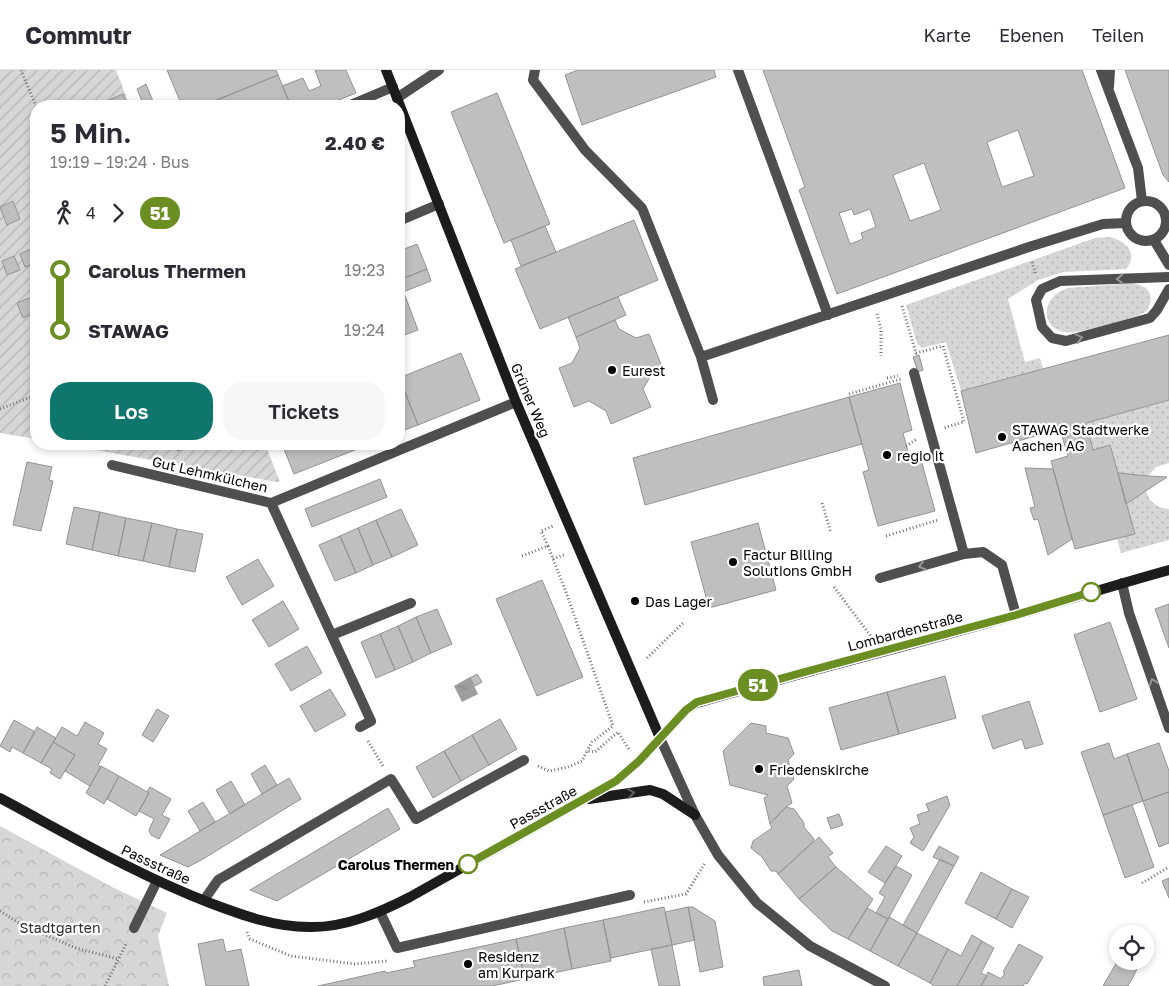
<!DOCTYPE html>
<html lang="de">
<meta charset="utf-8">
<style>
:root{--surface:#fff;--page:#f7f7f7;--text:#2b2b33;--muted:#7c7c81;--line:#e1e1e2;--accent:#0f766e}
body{margin:0;font-family:"Golos Text",sans-serif;background:var(--page);color:var(--text);height:100vh;display:flex;flex-direction:column;font-size:19px;white-space:nowrap}
*{box-sizing:border-box;margin:0}
p{font-size:16px;color:var(--muted)}
.icon{flex:none;width:28px;height:28px;fill:none;stroke:currentColor;stroke-width:2;stroke-linecap:round;stroke-linejoin:round}
.map{position:relative;flex:1;overflow:hidden}
.details{position:absolute;left:30px;top:30px;width:375px;height:350px;display:flex;flex-direction:column;background:var(--surface);border-radius:20px;box-shadow:0 2px 8px #0003}
.details>*{flex:none}
.badge{padding:0 10px;border-radius:16px;font-size:18px;line-height:32px}
.fabs{position:absolute;left:1109px;top:855px;display:grid;gap:10px}
.fabs a{display:grid;place-items:center;width:45px;height:45px;border-radius:50%;background:var(--surface);box-shadow:0 2px 8px #0003;font-size:25px}
.map>.badge{position:absolute;translate:-50% -50%;box-shadow:0 0 0 2px #fff}
.legs{display:flex;align-items:center;gap:8px;height:55px;padding:0 20px;font-size:16px}
.legs p{margin-inline-start:auto}
.head{display:flex;align-items:center;justify-content:space-between;height:85px;padding:0 20px}
h1{font-size:28px;font-weight:600;line-height:38px}
.primary-button{display:flex;gap:10px;margin-top:auto;padding:10px 20px}
.primary-button a{flex:1;height:58px;border-radius:20px;background:var(--accent);color:#fff;font-size:20px;font-weight:600;line-height:58px;text-align:center}
.primary-button a+a{background:var(--page);color:var(--text)}
ul{padding:0 20px;list-style:none}
li{display:flex;align-items:center;gap:18px;height:60px;font-size:19px}
li i{display:grid;place-items:center;width:8px;height:100%;margin:0 6px;background:currentColor}
li i::after{content:'';width:12px;height:12px;margin:-6px;border:4px solid;border-radius:50%;background:var(--surface)}
li p{margin-inline-start:auto}
li:first-child i{background:linear-gradient(#0000 50%,currentColor 0)}
li:last-child i{background:linear-gradient(currentColor 50%,#0000 0)}
header{display:flex;align-items:center;gap:30px;box-sizing:border-box;height:70px;padding:0 25px;background:var(--surface);border-bottom:1px solid var(--line)}
header strong{font-size:24px}
nav{display:flex;gap:28px;margin-inline-start:auto;font-size:18px}
.map>svg:first-child{display:block}
</style>
<header>
<strong>Commutr</strong>
<nav><a>Karte</a><a>Ebenen</a><a>Teilen</a></nav>
</header>
<div class="map">
<svg width="1169" height="916" viewBox="0 0 1169 916">
<defs>
<pattern id="grass-dots" width="8" height="8" patternUnits="userSpaceOnUse" patternTransform="scale(1.25)"><rect width="8" height="8" fill="#d6d6d6"/><path d="M2 2h.1M6 6h.1" fill="none" stroke="#b6b6b6" stroke-width="1.8" stroke-linecap="round"/></pattern>
<pattern id="park-crowns" width="20" height="18" patternUnits="userSpaceOnUse" patternTransform="scale(1.25)"><rect width="20" height="18" fill="#d6d6d6"/><path d="M2 6a3 3 0 1 1 6 0M12 15a3 3 0 1 1 6 0" fill="none" stroke="#b6b6b6"/></pattern>
<pattern id="garden-furrows" width="10" height="10" patternUnits="userSpaceOnUse" patternTransform="scale(1.25)"><rect width="10" height="10" fill="#d6d6d6"/><path d="M-1 1l2-2M0 10L10 0M9 11l2-2" fill="none" stroke="#b6b6b6"/></pattern>
<pattern id="water-ripples" width="26" height="14" patternUnits="userSpaceOnUse" patternTransform="scale(1.25)"><rect width="26" height="14" fill="#9d9d9d"/><path d="M2 4q2-2 4 0t4 0M15 11q2-2 4 0t4 0" fill="none" stroke="#858585"/></pattern>
</defs>
<rect width="100%" height="100%" fill="#fff"/>
<!-- grass -->
<path fill="url(#grass-dots)" d="M1111,167C1126,172 1139,183 1126,199L1063,202L1038,210L1008,229L1025,292L1040,288L1043,299L961,321L946,272L922,278L917,274L906,235L1078,174L1095,168Z
M1122,214C1128,214 1136,213 1142,216C1152,220 1153,232 1147,240C1144,243 1140,244 1137,246C1119,251 1080,265 1064,262C1039,257 1042,225 1068,218Z
M1169,330V393L1156,397L1148,406L1118,403L1110,376L1093,380L1086,353Z
M1146,421C1149,432 1157,438 1169,439V470L1121,483L1117,469L1135,463L1126,434Z"/>
<!-- park -->
<path fill="url(#park-crowns)" d="M0,756L112,817L167,843L158,866L169,916H0Z"/>
<!-- garden -->
<path fill="url(#garden-furrows)" d="M0,0H116L130,36H36V369L0,363Z
M61,374H265L280,412H277Z"/>
<!-- water -->
<path fill="url(#water-ripples)" d="M470,607L478,624L462,632L454,616Z"/>
<!-- building -->
<path fill="#bfbfbf" stroke="#939393" fill-rule="evenodd" d="M167,0H276L278,5L202,36H182Z
M315,0H346L356,23L324,36H291L282,16L303,8L309,21L321,16Z
M578,0H714L716,7L582,55L565,5Z
M763,0H1082L1125,118L837,224L799,120L805,117ZM1018,60L1034,106L1002,117L987,72ZM924,93L941,140L910,151L893,105ZM852,139L854,145L870,139L876,157L861,163L863,169L850,174L839,143Z
M1125,0H1169V112L1163,105Z
M278,5L291,36H202Z
M146,14L154,34L163,30L166,36H144L137,19Z
M497,23L550,154L504,173L451,42Z
M123,24L128,36H103L102,33Z
M13,131L20,149L7,155L0,137Z
M634,150L658,210L540,259L515,199Z
M545,156L556,182L521,196L511,170Z
M417,174L427,199L399,210V181Z
M33,178L36,187V193L25,197L20,184Z
M14,186L20,200L7,205L2,191Z
M427,199L431,211L403,222L399,210Z
M399,210L418,260L399,267Z
M34,226L36,231V242L23,248L17,233Z
M618,227L626,245L576,267L568,247Z
M615,250L619,259L636,268L649,264L664,302L650,307L643,319L651,337L611,354L606,341L589,331L574,337L559,298L572,293L580,278L576,267Z
M1169,265V330L1086,353L1093,380L1110,375L1135,464L1075,479L1051,391L1068,386L1060,359L976,383L961,321Z
M461,283L480,330L418,355L399,308Z
M919,285L923,300L918,302L913,287Z
M900,313L912,360L903,363L910,389L920,386L935,441L878,456L863,402L869,400L849,327Z
M403,317L418,355L399,362V318Z
M849,327L862,374L645,435L633,388Z
M282,374H370L294,404Z
M27,392L52,397L49,410L53,411L41,461L13,455Z
M1025,398L1053,399L1072,469L1048,485L1038,449L1034,450L1030,438L1035,437Z
M1118,403L1148,406L1167,407L1126,434Z
M380,409L387,427L312,457L305,439Z
M74,437L100,442L92,480L66,474Z
M401,439L418,475L392,487L376,450Z
M100,442L126,448L118,486L92,480Z
M126,448L152,453L143,491L118,486Z
M376,450L392,487L373,495L358,458Z
M152,453L177,459L169,497L143,491Z
M758,453L776,520L709,538L691,472Z
M358,458L373,495L356,503L340,466Z
M177,459L203,464L195,502L169,497Z
M340,466L356,503L335,511L319,475Z
M258,489L274,516L242,535L226,507Z
M542,510L583,607L537,626L496,529Z
M283,531L299,559L269,577L252,550Z
M1169,534V578L1155,539Z
M437,539L452,574L431,583L416,547Z
M416,547L431,583L413,592L398,556Z
M1110,552L1137,629L1100,642L1074,565Z
M398,556L413,592L395,600L380,564Z
M380,564L395,600L376,608L361,572Z
M307,576L322,603L291,621L275,594Z
M477,604L482,612L475,616L470,608Z
M945,606L956,648L899,664L887,622Z
M330,619L346,645L315,662L300,636Z
M887,622L899,664L841,680L829,638Z
M1029,631L1043,674L1025,679L1022,669L993,679L982,646Z
M157,639L169,646L153,672L142,665Z
M500,649L517,679L489,695L472,665Z
M14,650L35,662L23,683L12,677L10,682L0,676Z
M85,652L104,663L98,674L107,679L98,695L101,697L90,716L65,701L75,685L53,672L62,657L77,666Z
M751,653L766,656V663L788,668L794,684L788,690L794,709L787,716L792,733L786,737L770,754L764,728L768,725L730,715L723,681Z
M37,657L56,668L41,693L23,683Z
M472,665L489,695L461,711L444,681Z
M53,672L75,685L60,709L50,703L52,699L41,693Z
M1109,673L1114,689L1127,684L1143,731L1103,745L1081,682Z
M1159,673L1169,701V722L1143,731L1127,684Z
M444,681L461,711L433,728L416,697Z
M265,695L277,715L262,724L251,704Z
M101,696L119,706L104,734L86,723Z
M119,706L149,723L136,746L107,729Z
M289,708L301,729L203,789L188,797L160,785Z
M231,711L245,735L230,744L216,720Z
M150,717L171,729L162,745L170,749L159,769L151,765L149,760L154,749L139,741L149,723L147,722Z
M1169,722V773L1159,777L1143,731Z
M947,726L950,735L923,781L910,773L914,767L910,758L920,754L917,745L929,741L926,734Z
M203,732L215,752L200,761L188,741Z
M1132,735L1154,797L1125,808L1103,745Z
M786,737L794,739L804,753V757L814,769L812,773L778,804L776,801H771L762,787L751,778L753,771L772,758L770,754Z
M388,738L400,759L277,831L250,820Z
M839,744L843,755L831,759L827,748Z
M819,767L833,783L828,787L836,797L799,829L778,804Z
M886,776L902,786L885,813L868,802Z
M939,776L959,787L954,796L933,787Z
M940,789L954,796L917,863L903,855Z
M896,796L912,805L888,849L876,843L885,827L879,823Z
M836,797L873,829L848,869L832,861L799,829Z
M981,802L1012,819L996,849L965,833Z
M1169,808V828L1162,811Z
M1012,819L1029,827L1012,858L996,849Z
M664,837L672,875L611,888L603,850Z
M688,837L695,870L672,875L665,842Z
M688,837H693L715,851L723,897L700,902Z
M867,838L888,849L870,881L848,869Z
M889,847L917,863L898,896L870,881Z
M603,850L611,891L572,899L564,858Z
M564,858L572,899L525,909L516,869Z
M917,863L948,879L930,913L898,896Z
M972,865L982,871L957,916H934L930,913L948,879L961,886Z
M223,869L226,882L241,879L249,916H206L198,874Z
M516,869L525,909L492,916H318L385,901L386,903L415,897L413,891Z
M982,871L994,878L981,903L987,906L981,916H957Z
M1019,874L1043,887L1027,914L1025,913L1023,916H981L988,902L1001,909L1005,903L1003,902Z
M672,875L680,916H659L651,879Z
M1118,890V891H1123L1137,899L1132,909L1128,916H1103Z
M799,900L802,916H764L763,907Z"/>
<g fill="none" stroke-linecap="round" stroke-linejoin="round">
<!-- path -->
<path stroke="#717171" stroke-width="3" stroke-dasharray="1 2.5" stroke-linecap="butt" d="M21,0L36,36
M1032,192L1036,205
M902,236L916,283L943,276L964,352L944,358
M877,244L881,259V286
M887,308L898,306
M849,324L901,309
M0,339L36,325
M175,374L180,383
M906,376L917,369
M822,433L831,463
M886,466L938,450
M548,476L541,461L553,456
M522,486L548,476L566,522L613,656L592,672L587,681
M553,489L564,485
M834,517L873,569
M647,588L684,552
M368,671L383,696
M538,696L549,701L568,697L582,691L587,681L595,682L618,662L630,681
M1142,813L1169,797
M644,832L686,824L705,793
M0,841L22,855L76,878L118,889
M247,862L250,869L291,886L355,894L387,891
M105,916L127,872"/>
<!-- lane -->
<path stroke="#4f4f4f" stroke-width="10" d="M535,0L533,10L585,80L642,138L701,287L713,330
M738,0L828,245
M1101,0L1138,98L1142,131
M1109,17L1110,0
M397,28L439,0
M348,36L393,17
M1126 151a20 20 0 1 1 40 0a20 20 0 1 1-40 0Z
M399,151L439,134
M1154,170L1169,195
M1169,207L1060,211L1042,219L1036,230L1042,257L1052,268L1066,271L1150,248L1157,240L1169,219
M701,287L1032,176L1103,154L1125,153
M914,303L964,484
M880,508L964,484L983,482L1002,495L1016,545
M204,830L218,810L391,709L416,749L524,690
M380,842L397,878L630,825
M134,858L157,811"/>
<!-- street -->
<path stroke="#4f4f4f" stroke-width="10" d="M112,395L271,433
M1122,513L1129,543L1169,658
M332,565L411,533
M360,657L371,651L271,433L516,332
M660,668L695,745L718,785L757,833L810,876L885,916"/>
<!-- secondary -->
<path stroke="#1c1c1c" stroke-width="10" d="M386,0L516,332L660,668
M0,728C69,765 137,805 210,833C242,845 274,857 309,857C344,858 379,843 410,827L616,711L639,691L686,640L697,633C803,602 910,576 1016,545C1067,530 1118,514 1169,500
M589,729L650,720L663,724L695,745"/>
</g>
<!-- one-way arrows -->
<defs><path id="oneway-chevron" d="M-2-3.5L2.5 0L-2 3.5" fill="none" stroke-width="1.6" stroke-linecap="round" stroke-linejoin="round" transform="scale(1.25)"/></defs>
<g stroke="#959595">
<use href="#oneway-chevron" transform="translate(1120 209) rotate(178)"/>
<use href="#oneway-chevron" transform="translate(1079 268) rotate(-15)"/>
<use href="#oneway-chevron" transform="translate(922 496) rotate(164)"/>
<use href="#oneway-chevron" transform="translate(1153 612) rotate(-109)"/>
</g>
<use stroke="#606060" href="#oneway-chevron" transform="translate(631 723) rotate(-8)"/>
<g fill="none" stroke-linecap="round" stroke-linejoin="round">
<!-- line-1 casing -->
<g stroke="#fff" stroke-width="11">
<path id="line-1" d="M468,794L616,711L639,691L686,640L697,632L801,603L1016,545L1091,522"/>
</g>
<!-- line-1 -->
<use href="#line-1" stroke="#6b8e23" stroke-width="8"/>
</g>
<!-- markers -->
<g fill="#000" stroke="#fff" stroke-width="2">
<circle cx="612" cy="300" r="5"/>
<circle cx="1002" cy="367" r="5"/>
<circle cx="887" cy="385" r="5"/>
<circle cx="733" cy="492" r="5"/>
<circle cx="635" cy="531" r="5"/>
<circle cx="759" cy="699" r="5"/>
<circle cx="468" cy="894" r="5"/>
</g>
<g fill="#fff" stroke="#6b8e23" stroke-width="2.5">
<circle cx="1091" cy="522" r="9"/>
<circle cx="468" cy="794" r="9"/>
</g>
<g text-anchor="middle" dominant-baseline="central" stroke-width="4.5" stroke-linejoin="round" paint-order="stroke">
<!-- poi labels -->
<g font-size="14" fill="#000" stroke="#fff" text-anchor="start">
<text x="622" y="300">Eurest</text>
<text x="1012" y="359">STAWAG Stadtwerke<tspan x="1012" dy="16">Aachen AG</tspan></text>
<text x="897" y="385">regio it</text>
<text x="743" y="484">Factur Billing<tspan x="743" dy="16">Solutions GmbH</tspan></text>
<text x="645" y="531">Das Lager</text>
<text x="769" y="699">Friedenskirche</text>
<text x="478" y="886">Residenz<tspan x="478" dy="16">am Kurpark</tspan></text>
</g>
<!-- street labels -->
<g font-size="14" fill="#000" stroke="#fff">
<text transform="translate(531 330) rotate(67)">Grüner Weg</text>
<text transform="translate(210 404) rotate(13)">Gut Lehmkülchen</text>
<text transform="translate(905 561) rotate(-15)">Lombardenstraße</text>
<text transform="translate(543 737) rotate(-29)">Passstraße</text>
<text transform="translate(156 794) rotate(25)">Passstraße</text>
</g>
<!-- stop labels -->
<g font-size="14" font-weight="bold" fill="#000" stroke="#fff" text-anchor="end">
<text x="454" y="794">Carolus Thermen</text>
</g>
<!-- park labels -->
<g font-size="14" fill="#2d2d2d" stroke="#fff">
<text x="60" y="857">Stadtgarten</text>
</g>
</g>
</svg>
<div class="fabs">
<a><svg class="icon" aria-label="locate" viewBox="0 0 24 24"><circle cx="12" cy="12" r="6"/><path d="M12 2v4M12 18v4M2 12h4M18 12h4"/></svg></a>
</div>
<b class="badge" style="left:758px;top:615px;background:#6b8e23;color:#fff">51</b>
<section class="details">
<div class="head"><div><h1>5 Min.</h1><p>19:19 – 19:24 · Bus</p></div><b>2.40 €</b></div>
<div class="legs"><svg class="icon" aria-label="walk" viewBox="0 0 24 24"><circle cx="13" cy="4" r="2"/><path d="M13 8l-2 6 4 7M11 14l-3 7M7 12l3-4h3l4 4"/></svg>4<svg class="icon" aria-label="forward" viewBox="0 0 24 24"><path d="M9 5l7 7-7 7"/></svg><b class="badge" style="background:#6b8e23;color:#fff">51</b></div>
<ul>
<li><i style="color:#6b8e23"></i><b>Carolus Thermen</b><p>19:23</p></li>
<li><i style="color:#6b8e23"></i><b>STAWAG</b><p>19:24</p></li>
</ul>
<div class="primary-button"><a>Los</a><a>Tickets</a></div>
</section>
</div>
